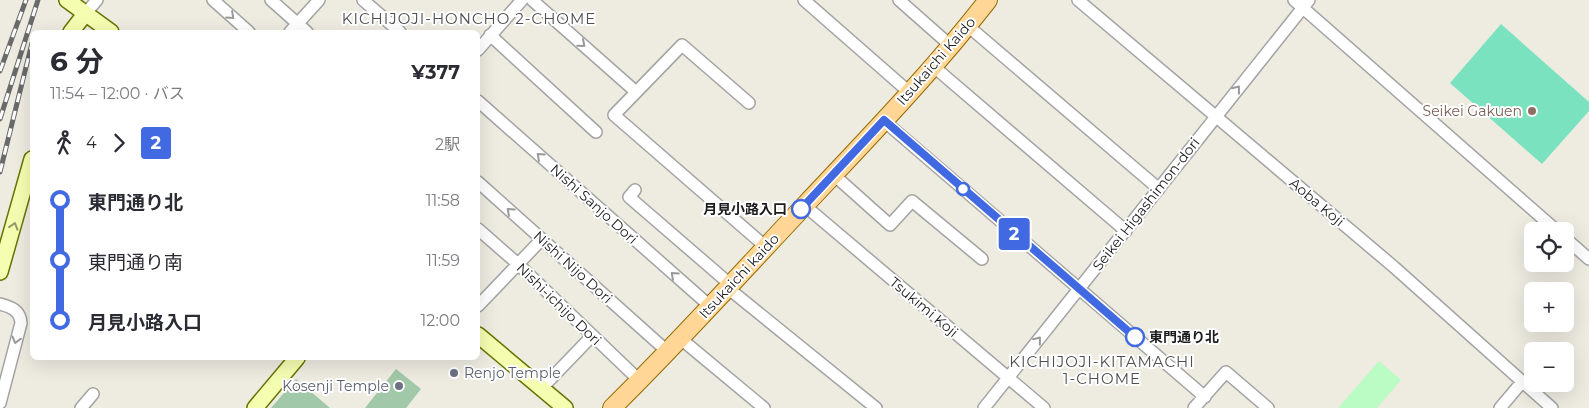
<!DOCTYPE html>
<html lang="ja">
<meta charset="utf-8">
<style>
:root{--surface:#fff;--page:#f7f7f7;--text:#2b2b33;--muted:#7c7c81}
body{margin:0;font-family:Montserrat,"Noto Sans JP",sans-serif;background:var(--page);color:var(--text);height:100vh;display:flex;flex-direction:column;font-size:19px;white-space:nowrap}
*{box-sizing:border-box;margin:0}
p{font-size:16px;color:var(--muted)}
.icon{flex:none;width:28px;height:28px;fill:none;stroke:currentColor;stroke-width:2;stroke-linecap:round;stroke-linejoin:round}
.map{position:relative;flex:1;overflow:hidden}
.side{position:absolute;left:30px;top:30px;width:450px;height:330px;display:flex;flex-direction:column;background:var(--surface);border-radius:8px;box-shadow:0 5px 20px #0002}
.side>*{flex:none}
.badge{padding:0 10px;border-radius:4px;font-size:18px;line-height:32px}
.buttons{position:absolute;left:1524px;top:222px;display:grid;gap:10px}
.buttons a{display:grid;place-items:center;width:50px;height:50px;border-radius:8px;background:var(--surface);box-shadow:0 5px 20px #0002;font-size:25px}
.map>.badge{position:absolute;translate:-50% -50%;box-shadow:0 0 0 2px #fff}
.legs{display:flex;align-items:center;gap:8px;height:55px;padding:0 20px;font-size:16px}
.legs p{margin-inline-start:auto}
.overview{display:flex;align-items:center;justify-content:space-between;height:85px;padding:0 20px}
h1{font-size:28px;font-weight:700;line-height:38px}
ul{padding:0 20px;list-style:none}
li{display:flex;align-items:center;gap:18px;height:60px;font-size:19px}
li i{display:grid;place-items:center;width:8px;height:100%;margin:0 6px;background:currentColor}
li i::after{content:'';width:12px;height:12px;margin:-6px;border:4px solid;border-radius:50%;background:var(--surface)}
li p{margin-inline-start:auto}
li:first-child i{background:linear-gradient(#0000 50%,currentColor 0)}
li:last-child i{background:linear-gradient(currentColor 50%,#0000 0)}
.map>svg:first-child{display:block}
</style>
<div class="map">
<svg width="1589" height="408" viewBox="0 0 1589 408">
<rect width="100%" height="100%" fill="#eeebe1"/>
<!-- cemetery -->
<path fill="#a1c8a9" d="M396,369L421,389L406,408H365Z
M296,379L330,408H271Z"/>
<!-- park -->
<path fill="#bafcc3" d="M1379,361L1401,380L1377,408H1338Z"/>
<!-- pitch -->
<path fill="#7ae2bf" d="M1501,24L1589,102V111L1542,164L1450,83Z"/>
<g fill="none" stroke-linecap="round" stroke-linejoin="round">
<!-- street casing -->
<g stroke="#a3a3a3" stroke-width="14">
<path id="street" d="M213,0L249,32
M271,0L307,32
M363,0L400,32
M532,0L635,91
M804,0L909,92
M899,0L951,46
M1078,0L1394,267L1552,408
M1294,0L1557,231
M85,14L97,0
M968,26L1159,189
M290,32L319,0
M490,35L596,132
M478,50L522,0
M933,66L1126,231
M478,101L711,307
M749,103L682,45L614,115L766,247
M883,120L1205,397
M834,175L890,225L912,201L982,259
M478,182L668,352
M635,190L629,197L724,279L734,293L876,408
M804,205L1044,408
M478,229L518,264L640,381
M1565,238L1589,259
M0,304C11,307 20,310 21,323L0,403
M478,306L542,239
M681,339L764,408
M541,389L592,336
M81,408L93,394
M984,408L1309,0
M1194,408L1226,372L1268,408
M1500,408L1522,382"/>
</g>
<!-- secondary casing -->
<g stroke="#647600" stroke-width="18">
<path id="secondary" d="M67,0L111,32
M71,32L85,14
M0,272L32,159
M478,335L565,408
M255,408L297,358"/>
</g>
<!-- primary casing -->
<g stroke="#946a00" stroke-width="20">
<path id="primary" d="M612,408C679,342 742,272 806,204C868,138 932,72 988,0"/>
</g>
<!-- street -->
<use href="#street" stroke="#fff" stroke-width="11"/>
<!-- secondary -->
<use href="#secondary" stroke="#f5fdb1" stroke-width="15"/>
<!-- primary -->
<use href="#primary" stroke="#ffd695" stroke-width="18"/>
<!-- rail casing -->
<g stroke="#6a6a6a" stroke-width="5">
<path id="rail" d="M0,71L26,0
M0,119L38,0
M0,172L32,43"/>
</g>
<!-- rail -->
<use href="#rail" stroke="#fff" stroke-width="3" stroke-dasharray="9" stroke-linecap="butt"/>
</g>
<!-- one-way arrows -->
<defs><path id="oneway-chevron" d="M-2-3.5L2.5 0L-2 3.5" fill="none" stroke-width="1.6" stroke-linecap="round" stroke-linejoin="round" transform="scale(1.25)"/></defs>
<g stroke="#999">
<use href="#oneway-chevron" transform="translate(231 16) rotate(42)"/>
<use href="#oneway-chevron" transform="translate(582 44) rotate(41)"/>
<use href="#oneway-chevron" transform="translate(1237 89) rotate(-52)"/>
<use href="#oneway-chevron" transform="translate(540 156) rotate(-138)"/>
<use href="#oneway-chevron" transform="translate(510 211) rotate(-138)"/>
<use href="#oneway-chevron" transform="translate(674 275) rotate(-138)"/>
<use href="#oneway-chevron" transform="translate(16 340) rotate(105)"/>
<use href="#oneway-chevron" transform="translate(1038 340) rotate(-51)"/>
</g>
<use stroke="#93986e" href="#oneway-chevron" transform="translate(14 226) rotate(-73)"/>
<g fill="none" stroke-linecap="round" stroke-linejoin="round">
<!-- line-1 casing -->
<g stroke="#fff" stroke-width="11">
<path id="line-1" d="M801,209L884,120L1135,337"/>
</g>
<!-- line-1 -->
<use href="#line-1" stroke="#4169e1" stroke-width="8"/>
</g>
<!-- markers -->
<circle fill="#8d6e63" stroke="#fff" stroke-width="2" cx="1532" cy="111" r="5"/>
<g fill="#fff" stroke="#4169e1" stroke-width="2.5">
<circle cx="963" cy="189" r="6"/>
<circle cx="801" cy="209" r="9"/>
<circle cx="1135" cy="337" r="9"/>
</g>
<g fill="#6b7280" stroke="#fff" stroke-width="2">
<circle cx="454" cy="373" r="5"/>
<circle cx="399" cy="386" r="5"/>
</g>
<g text-anchor="middle" dominant-baseline="central" stroke-width="4" stroke-linejoin="round" paint-order="stroke">
<!-- street labels -->
<g font-size="14" fill="#1c1c1c" stroke="#fff">
<text transform="translate(936 61) rotate(-49)">Itsukaichi Kaido</text>
<text transform="translate(1317 202) rotate(40)">Aoba Koji</text>
<text transform="translate(594 204) rotate(42)">Nishi Sanjo Dori</text>
<text transform="translate(1146 204) rotate(-52)">Seikei Higashimon-dori</text>
<text transform="translate(573 267) rotate(42)">Nishi Nijo Dori</text>
<text transform="translate(739 276) rotate(-47)">Itsukaichi kaido</text>
<text transform="translate(559 304) rotate(44)">Nishi-ichijo Dori</text>
<text transform="translate(924 307) rotate(40)">Tsukimi Koji</text>
</g>
<!-- education labels -->
<g font-size="14" fill="#785e54" stroke="#fff" text-anchor="end">
<text x="1522" y="111">Seikei Gakuen</text>
</g>
<!-- stop labels -->
<g font-size="14" font-weight="bold" fill="#1c1c1c" stroke="#fff" text-anchor="end">
<text x="787" y="209">月見小路入口</text>
<text x="1149" y="337" text-anchor="start">東門通り北</text>
</g>
<!-- worship labels -->
<g font-size="14" fill="#5b616d" stroke="#fff" text-anchor="start">
<text x="464" y="373">Renjo Temple</text>
<text x="389" y="386" text-anchor="end">Kosenji Temple</text>
</g>
<!-- neighbourhood labels -->
<g font-size="15" letter-spacing="1" fill="#4f4f4f" stroke="#fff">
<text x="469" y="18">KICHIJOJI-HONCHO 2-CHOME</text>
<text x="1102" y="361">KICHIJOJI-KITAMACHI<tspan x="1102" dy="17">1-CHOME</tspan></text>
</g>
</g>
</svg>
<div class="buttons">
<a><svg class="icon" aria-label="locate" viewBox="0 0 24 24"><circle cx="12" cy="12" r="6"/><path d="M12 2v4M12 18v4M2 12h4M18 12h4"/></svg></a>
<a>+</a>
<a>−</a>
</div>
<b class="badge" style="left:1014px;top:234px;background:#4169e1;color:#fff">2</b>
<section class="side">
<div class="overview"><div><h1>6 分</h1><p>11:54 – 12:00 · バス</p></div><b>¥377</b></div>
<div class="legs"><svg class="icon" aria-label="walk" viewBox="0 0 24 24"><circle cx="13" cy="4" r="2"/><path d="M13 8l-2 6 4 7M11 14l-3 7M7 12l3-4h3l4 4"/></svg>4<svg class="icon" aria-label="forward" viewBox="0 0 24 24"><path d="M9 5l7 7-7 7"/></svg><b class="badge" style="background:#4169e1;color:#fff">2</b><p>2駅</p></div>
<ul>
<li><i style="color:#4169e1"></i><b>東門通り北</b><p>11:58</p></li>
<li><i style="color:#4169e1"></i><span>東門通り南</span><p>11:59</p></li>
<li><i style="color:#4169e1"></i><b>月見小路入口</b><p>12:00</p></li>
</ul>
</section>
</div>
